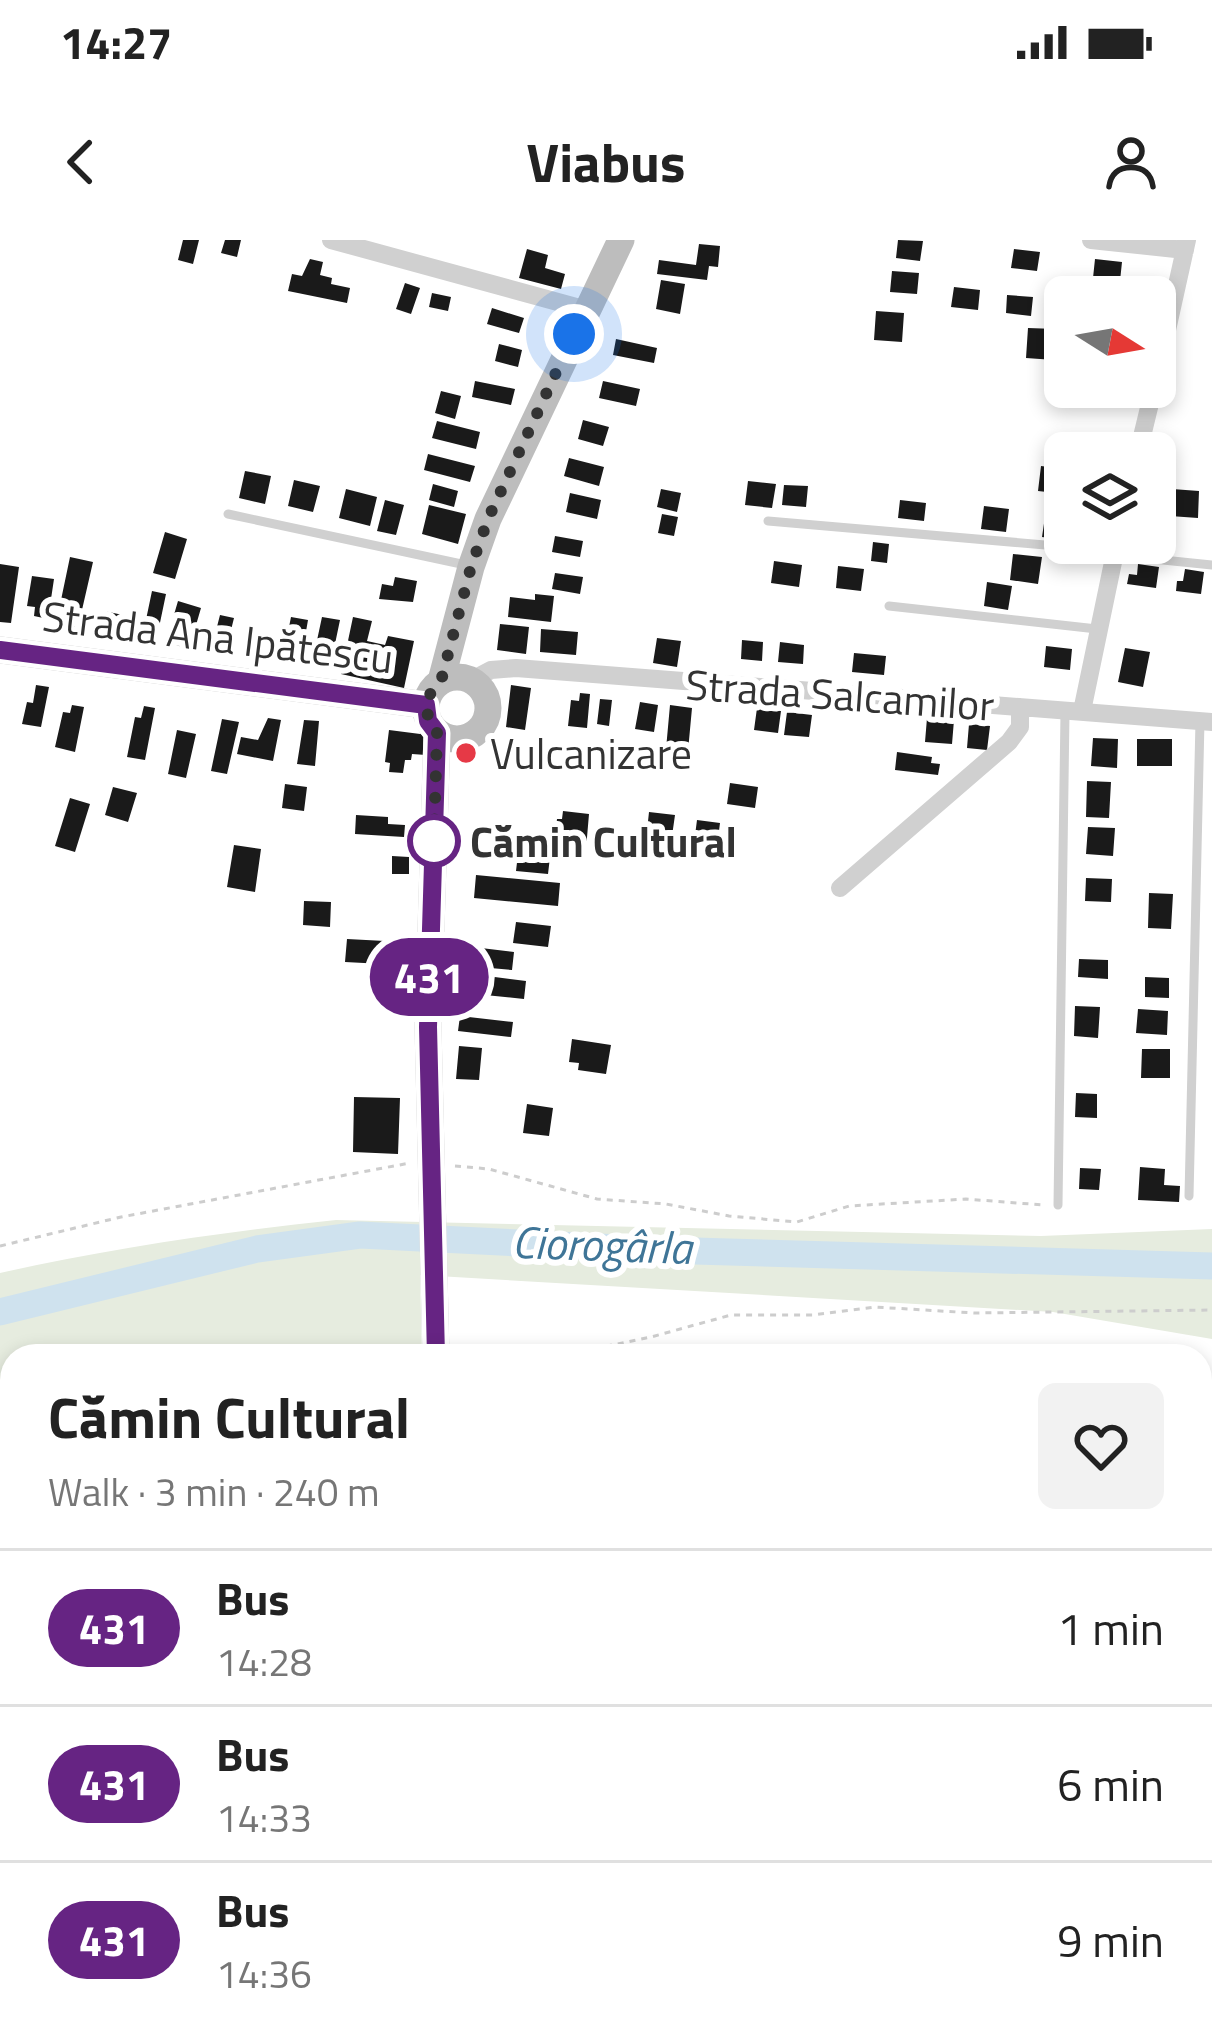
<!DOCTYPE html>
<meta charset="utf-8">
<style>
:root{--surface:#fff;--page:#f2f2f2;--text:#222;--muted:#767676;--line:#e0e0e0}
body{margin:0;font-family:"Titillium Web",sans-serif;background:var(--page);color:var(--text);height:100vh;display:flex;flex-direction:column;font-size:45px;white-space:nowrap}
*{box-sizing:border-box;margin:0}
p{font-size:39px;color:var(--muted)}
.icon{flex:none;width:66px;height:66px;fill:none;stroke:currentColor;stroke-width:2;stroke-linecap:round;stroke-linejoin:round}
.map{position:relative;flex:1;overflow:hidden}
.details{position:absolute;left:0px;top:1104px;width:1212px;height:699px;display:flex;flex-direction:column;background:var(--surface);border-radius:36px 36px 0 0;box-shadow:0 6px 18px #0003}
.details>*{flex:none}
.badge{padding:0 24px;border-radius:39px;font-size:42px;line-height:78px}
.needle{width:78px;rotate:101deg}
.tools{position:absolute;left:1044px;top:36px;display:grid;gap:24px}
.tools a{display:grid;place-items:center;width:132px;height:132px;border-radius:18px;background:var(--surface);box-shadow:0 6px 18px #0003;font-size:60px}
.you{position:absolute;width:60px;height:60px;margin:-30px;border:9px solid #fff;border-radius:50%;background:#1a73e8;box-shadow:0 0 0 18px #1a73e833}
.map>.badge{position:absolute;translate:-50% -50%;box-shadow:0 0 0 6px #fff}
.round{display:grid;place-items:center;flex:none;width:126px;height:126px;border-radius:18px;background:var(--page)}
.overview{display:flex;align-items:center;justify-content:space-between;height:204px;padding:0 48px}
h1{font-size:57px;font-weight:700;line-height:90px}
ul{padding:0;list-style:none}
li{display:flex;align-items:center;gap:36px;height:156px;padding:0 48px;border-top:3px solid var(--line)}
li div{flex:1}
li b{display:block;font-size:45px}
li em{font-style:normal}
li .badge{min-width:132px;font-weight:700;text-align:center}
.status{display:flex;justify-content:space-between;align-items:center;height:84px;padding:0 60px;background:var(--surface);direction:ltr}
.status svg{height:33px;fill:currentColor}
header{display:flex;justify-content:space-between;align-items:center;height:156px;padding:0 48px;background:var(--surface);font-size:54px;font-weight:700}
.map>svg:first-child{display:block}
</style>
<div class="status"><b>14:27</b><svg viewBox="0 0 49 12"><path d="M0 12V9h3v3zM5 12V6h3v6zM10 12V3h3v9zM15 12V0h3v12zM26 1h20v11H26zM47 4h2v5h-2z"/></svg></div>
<header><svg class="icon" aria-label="back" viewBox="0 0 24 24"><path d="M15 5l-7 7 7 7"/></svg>Viabus<svg class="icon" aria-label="person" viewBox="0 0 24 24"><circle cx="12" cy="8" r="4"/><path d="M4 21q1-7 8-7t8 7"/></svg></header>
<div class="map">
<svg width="1212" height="1802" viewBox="0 0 1212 1802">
<rect width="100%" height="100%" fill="#fff"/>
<!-- green -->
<path fill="#e6ecdf" d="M336,980L1041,996L1212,989V1099L1053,1072L420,1035L422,1116H12V1661L0,1710V1033C111,1008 222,992 336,980Z"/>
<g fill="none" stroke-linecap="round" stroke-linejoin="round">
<!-- river -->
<path stroke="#cfe2ee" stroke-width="27" d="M0,1072L257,1009L360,995L660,1010L1212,1026"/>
</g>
<!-- building -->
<path fill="#1a1a1a" d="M183,0H199L193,24L178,20Z
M225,0H241L237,17L221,13Z
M898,0L923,1L920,21L896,18Z
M699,4L720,6L718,27L709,26L707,40L657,34L659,20L696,25Z
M527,9L548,15L545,28L565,34L561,49L519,38Z
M1014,9L1040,12L1037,31L1011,28Z
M310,19L323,22L320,35L332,38L331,44L350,48L347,63L288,51L292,34L302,36Z
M1095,19L1122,22L1120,41L1093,38Z
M892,31L919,33L917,54L890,52Z
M661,40L685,44L680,74L656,69Z
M405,43L420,48L411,74L396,69Z
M954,47L980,50L978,70L951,67Z
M432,53L451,57L448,71L429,67Z
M1007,55L1033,57L1031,76L1006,73Z
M492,68L524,78L519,93L487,84Z
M876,71L904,73L902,102L874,100Z
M1028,88L1056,89L1054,120L1026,118Z
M616,99L657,108L654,123L613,115Z
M499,104L522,110L518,127L495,121Z
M475,141L515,149L511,165L472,157Z
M603,141L640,149L636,166L599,158Z
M441,151L461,156L455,179L435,173Z
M583,180L609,187L603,206L578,199Z
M437,181L480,192L476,209L432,198Z
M428,214L475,226L470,242L424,230Z
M569,218L604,227L599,246L564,236Z
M1041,226L1065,229V254L1038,251Z
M245,231L271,236L265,264L239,258Z
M294,240L320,246L313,272L288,266Z
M748,241L776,244L772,268L745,265Z
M433,244L458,251L454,267L429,260Z
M784,245L808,246L806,267L782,265Z
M346,249L377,257L370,286L339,278Z
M661,249L681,253L677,272L657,267Z
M1172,249L1199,251L1198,278L1170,276Z
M570,253L601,260L597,279L566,272Z
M385,260L404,265L396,295L377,291Z
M900,260L926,263L924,281L898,278Z
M429,265L466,274L458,304L422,294Z
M984,266L1009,269L1006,292L981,289Z
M1046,270L1065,273V300L1042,297Z
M662,274L678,277L674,296L658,293Z
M165,292L187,299L175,339L153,333Z
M555,296L583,301L580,317L552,312Z
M873,302L889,304L887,323L871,321Z
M1013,314L1042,317L1038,344L1010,340Z
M70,317L93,322L76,396L67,394L69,387L63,386L69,361L61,360Z
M774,321L802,325L799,347L771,343Z
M0,324L19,327L11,383L0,382Z
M1138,324L1159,327L1156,348L1127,344L1129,334L1137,335Z
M838,326L864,329L861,351L836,348Z
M1185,329L1204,332L1201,354L1176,351L1177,341H1183Z
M555,333L583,337L580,354L552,349Z
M32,336L54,339L48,379L34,376L35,367L27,366Z
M395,337L417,341L413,362L379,359L382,344L393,346Z
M987,342L1012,346L1008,370L984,366Z
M152,351L166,354L157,397L143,394Z
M535,354L554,356L551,382L508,377L510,357L535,360Z
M178,361L201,368L189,409L166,402Z
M104,371L123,375L116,403L105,401L107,392L100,390Z
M220,375L234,378L224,418L210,414Z
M291,377L308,380L301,420L283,417Z
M322,377L340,380L331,423L313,419Z
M353,377L372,381L367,401L385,405L388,396L414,401L404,448L341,434Z
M500,384L529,387L526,414L497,410Z
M541,389L578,392L576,415L540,412Z
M657,398L681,401L677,427L653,423Z
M742,400L763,402L762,421L741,419Z
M780,402L804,405L803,424L778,422Z
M1046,406L1072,409L1070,430L1044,427Z
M1125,408L1150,412L1143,447L1118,442Z
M854,413L886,416L884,435L852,432Z
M36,445L49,447L41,487L22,484L27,462L33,463Z
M511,445L531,448L525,490L506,487Z
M580,453L590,454L587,488L568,486L571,460L579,461Z
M600,459L612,460L609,486L597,484Z
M640,462L658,465L654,492L635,489Z
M72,465L84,467L75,512L55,507L63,472L70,473Z
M670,465L692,468L688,511L666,509Z
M144,466L155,468L145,520L127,517L135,477L141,478Z
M757,468L781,471L778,493L754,490Z
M787,472L812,475L809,497L784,495Z
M268,478L281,480L273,521L237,514L241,497L258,500Z
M927,478L954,480L952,504L925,502Z
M222,479L239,482L227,534L211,531Z
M304,480L319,481L315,526L297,524Z
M969,484L990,486L987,510L967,508Z
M177,490L196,494L186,538L168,534Z
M389,490L428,495L426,515L412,514L411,520H405L403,533L389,532L390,523L385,522Z
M1093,498L1118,499L1117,528L1091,526Z
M1137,499H1172V526H1137Z
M897,512L932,517L931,523L940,524L938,535L895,530Z
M1087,541L1111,542L1109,578L1086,577Z
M730,543L758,547L755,568L727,564Z
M285,544L307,547L304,571L282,568Z
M113,547L137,553L128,582L105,575Z
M70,558L90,564L75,612L55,606Z
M563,571L589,574L586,609L559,606L560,598H555L557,579H562Z
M649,572L675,575L671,603L646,600Z
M356,575L388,577V584L405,585L404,597L355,594Z
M697,580L720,583L716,614L693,611Z
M1088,587L1115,588L1113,616L1086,614Z
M495,593L516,596L514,614L493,612Z
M234,605L261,609L255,652L227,647Z
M518,614L550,617L548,634L516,631Z
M392,616L409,617V634H392Z
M476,635L560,643L558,666L474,658Z
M1086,638L1112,639L1111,662L1085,661Z
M1149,653L1173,654L1171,689L1148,688Z
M304,661L331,662L330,687L303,685Z
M516,682L551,686L548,707L513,703Z
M347,699L385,701L383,724L345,722Z
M481,708L514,712L512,730L479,727Z
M1079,719L1108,720V739L1078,737Z
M487,736L526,741L524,759L485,755Z
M1145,737L1169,738V758L1145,757Z
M1075,766L1100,767L1098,798L1074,796Z
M1138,769L1168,771L1167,795L1136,793Z
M460,776L513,782L511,797L458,791Z
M572,799L611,805L606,834L578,830L579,823L569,822Z
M459,806L482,808L479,840L456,839Z
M1142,809H1170V838H1141Z
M1076,853L1097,854V878L1075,877Z
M354,857L400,858L398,914L353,912Z
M527,864L553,868L549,896L523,893Z
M1140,927L1165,929L1164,945L1180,946L1179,962L1138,960Z
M1080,928L1101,929L1099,950L1079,949Z
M1206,1551H1212V1612H1206Z
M72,1791H100L113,1802H86Z
M390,1791H419L417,1802H388Z
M464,1791H491L489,1802H462Z
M576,1791H611L612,1802H577Z
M973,1791H1035V1797H973Z"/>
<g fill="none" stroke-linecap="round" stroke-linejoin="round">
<!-- path -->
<path stroke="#cdcdcd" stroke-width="3" stroke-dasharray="6 6" stroke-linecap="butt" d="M455,926L489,929L597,959L666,964L729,976L797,982L849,966L966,959L1043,965
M0,1006L121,977L410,923
M455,1107L469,1110L502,1107L554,1116
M559,1116L651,1097L731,1075H813L875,1067L974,1073L1212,1070
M0,1142L12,1143"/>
<!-- service -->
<path stroke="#d0d0d0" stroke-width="9" d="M228,274L466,325
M768,281L1115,311
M1114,315L1212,325
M889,366L1097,389
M1189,956L1200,481
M1058,965L1065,473
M1200,1527L1212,1526
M1200,1784L1212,1783
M499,1802L500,1791"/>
<!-- minor -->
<path stroke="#d0d0d0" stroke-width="18" d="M331,0L587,70
M1091,0L1185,10
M1155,144L1187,0
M1138,213L1154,147
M472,440L491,430L516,428L1212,482
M1082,471L1117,303
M840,648L1009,502L1020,487V467
M1200,1216L1212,1218
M0,1760L12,1771
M34,1791L45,1802
M1087,1791L1088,1802"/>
<!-- secondary -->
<path stroke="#bdbdbd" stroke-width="27" d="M0,410L426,465
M426 468a31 31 0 1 1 62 0a31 31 0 1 1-62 0Z
M441,441L471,327L488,279L621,0
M436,1116L428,787L437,493
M340,1802L342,1791"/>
</g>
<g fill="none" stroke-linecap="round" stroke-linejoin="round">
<!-- line casing -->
<g stroke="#fff" stroke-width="27">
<path id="line" d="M0,410L426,465L428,481L437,493L428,787L436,1116"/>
</g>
<!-- line -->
<use href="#line" stroke="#662483" stroke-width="18"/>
<!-- walk -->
<path stroke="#333" stroke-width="12" stroke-dasharray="0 21.6" d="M434,601L437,493L428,481L427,458L441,441L471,327L488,279L574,94"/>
</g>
<!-- markers -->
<circle fill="#e63946" stroke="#fff" stroke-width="4.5" cx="466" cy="513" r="12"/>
<circle fill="#fff" stroke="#662483" stroke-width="6" cx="434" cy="601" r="24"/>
<g text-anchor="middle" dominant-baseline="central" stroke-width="12" stroke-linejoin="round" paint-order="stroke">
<!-- street labels -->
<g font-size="42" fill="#333" stroke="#fff">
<text transform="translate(218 396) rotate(7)">Strada Ana Ipătescu</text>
<text transform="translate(840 454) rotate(4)">Strada Salcamilor</text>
</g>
<!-- poi labels -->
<g font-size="42" fill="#333" stroke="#fff" text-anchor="start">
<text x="490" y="513">Vulcanizare</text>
</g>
<!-- stop labels -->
<g font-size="42" font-weight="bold" fill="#333" stroke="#fff" text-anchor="start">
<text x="470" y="601">Cămin Cultural</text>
</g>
<!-- water labels -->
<g font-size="45" font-style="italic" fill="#3f7597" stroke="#fff">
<text transform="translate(602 1004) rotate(2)">Ciorogârla</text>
</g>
</g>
</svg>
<div class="tools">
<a><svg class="needle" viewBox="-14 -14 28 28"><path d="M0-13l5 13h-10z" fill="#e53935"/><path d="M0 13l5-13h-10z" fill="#767676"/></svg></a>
<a><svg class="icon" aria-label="layers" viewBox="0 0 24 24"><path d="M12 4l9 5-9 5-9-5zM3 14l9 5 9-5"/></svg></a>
</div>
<div class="you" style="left:574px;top:94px"></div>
<b class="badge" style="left:429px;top:737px;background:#662483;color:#fff">431</b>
<section class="details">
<div class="overview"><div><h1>Cămin Cultural</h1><p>Walk · 3 min · 240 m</p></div><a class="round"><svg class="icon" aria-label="heart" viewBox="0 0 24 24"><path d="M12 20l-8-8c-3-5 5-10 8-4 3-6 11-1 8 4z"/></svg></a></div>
<ul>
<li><span class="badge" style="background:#662483;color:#fff">431</span><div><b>Bus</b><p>14:28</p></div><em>1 min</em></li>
<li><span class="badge" style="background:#662483;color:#fff">431</span><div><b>Bus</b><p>14:33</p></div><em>6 min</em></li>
<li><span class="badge" style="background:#662483;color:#fff">431</span><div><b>Bus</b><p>14:36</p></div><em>9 min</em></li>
</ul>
</section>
</div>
